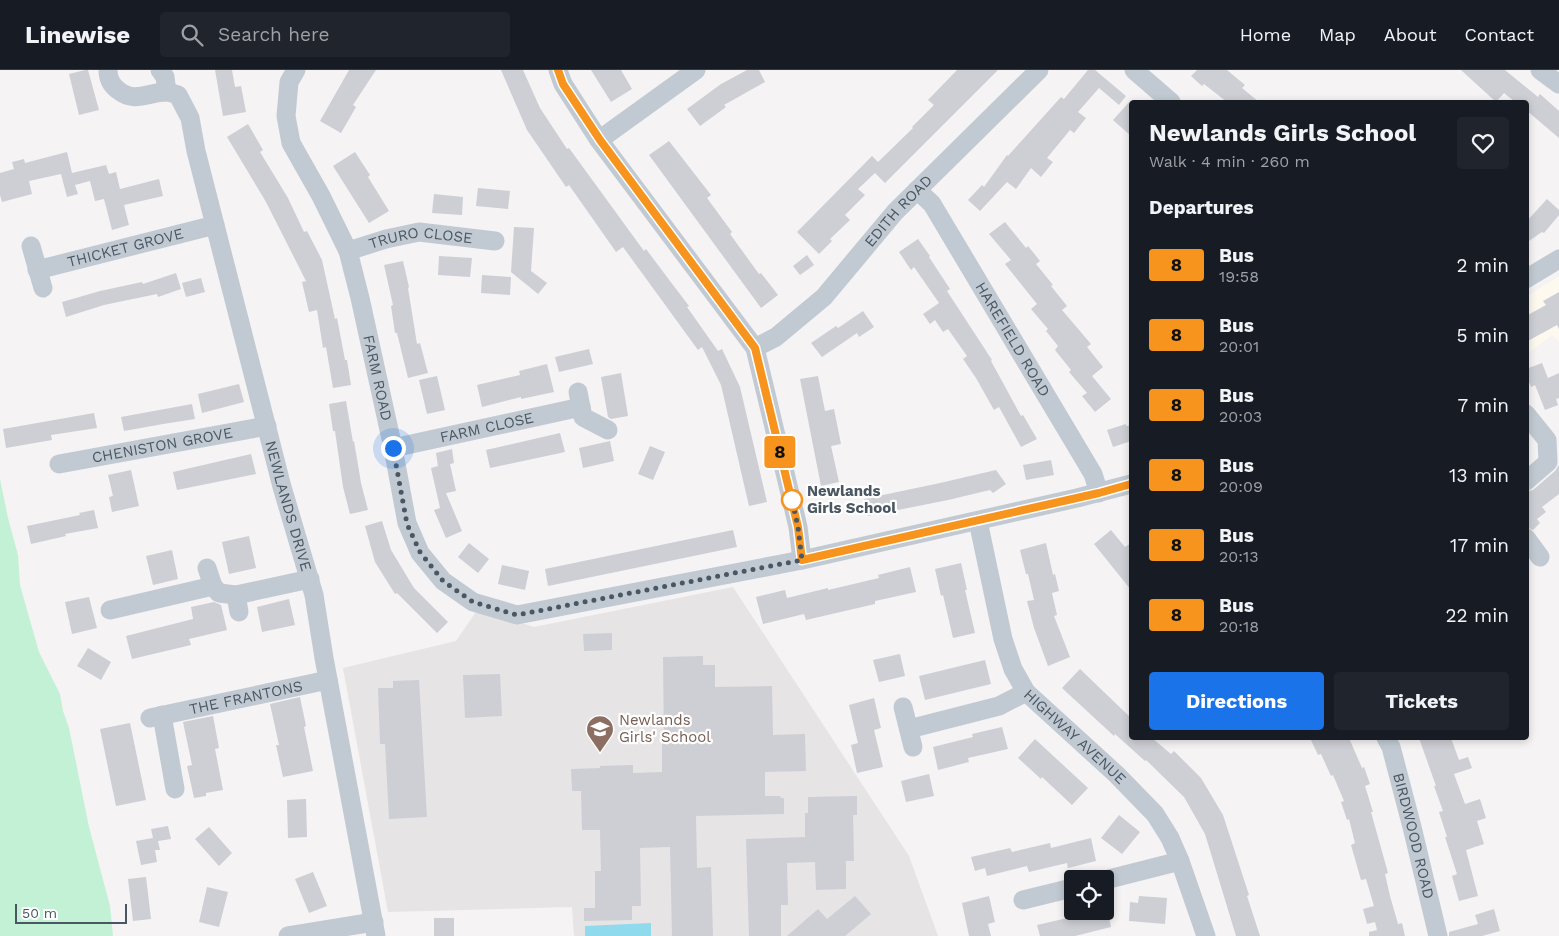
<!DOCTYPE html>
<meta charset="utf-8">
<style>
:root{--surface:#171b24;--page:#20242c;--text:#f1f3f6;--muted:#9ea1a6;--line:#363941;--accent:#1a73e8}
body{margin:0;font-family:"Work Sans",sans-serif;background:var(--page);color:var(--text);height:100vh;display:flex;flex-direction:column;font-size:19px;white-space:nowrap}
*{box-sizing:border-box;margin:0}
p{font-size:16px;color:var(--muted)}
.icon{flex:none;width:28px;height:28px;fill:none;stroke:currentColor;stroke-width:2;stroke-linecap:round;stroke-linejoin:round}
.map{position:relative;flex:1;overflow:hidden}
.side{position:absolute;left:1129px;top:30px;width:400px;height:640px;display:flex;flex-direction:column;background:var(--surface);border-radius:5px;box-shadow:0 2px 8px #0003}
.side>*{flex:none}
.badge{padding:0 10px;border-radius:4px;font-size:18px;line-height:32px}
.fabs{position:absolute;left:1064px;top:800px;display:grid;gap:10px}
.fabs a{display:grid;place-items:center;width:50px;height:50px;border-radius:5px;background:var(--surface);box-shadow:0 2px 8px #0003;font-size:25px}
.scale{position:absolute;left:15px;bottom:12px;width:112px;box-sizing:border-box;padding-left:5px;border:2px solid #4a5661;border-top:0;font-size:14px;line-height:18px;white-space:nowrap;color:#4a5661;-webkit-text-stroke:4px #fff;paint-order:stroke}
.you{position:absolute;width:25px;height:25px;margin:-12px;border:4px solid #fff;border-radius:50%;background:#1a73e8;box-shadow:0 0 0 8px #1a73e833}
.map>.badge{position:absolute;translate:-50% -50%;box-shadow:0 0 0 2px #fff}
h2{padding:0 20px;font-size:19px;line-height:45px}
.round{display:grid;place-items:center;flex:none;width:52px;height:52px;border-radius:5px;background:var(--page)}
.headline{display:flex;align-items:center;justify-content:space-between;height:85px;padding:0 20px}
h1{font-size:24px;font-weight:700;line-height:38px}
.action{display:flex;gap:10px;margin-top:auto;padding:10px 20px}
.action a{flex:1;height:58px;border-radius:5px;background:var(--accent);color:#fff;font-size:20px;font-weight:700;line-height:58px;text-align:center}
.action a+a{background:var(--page);color:var(--text)}
ul{padding:0;list-style:none}
li{display:flex;align-items:center;gap:15px;height:70px;padding:0 20px}
li div{flex:1}
li b{display:block;font-size:19px}
li em{font-style:normal}
li .badge{min-width:55px;font-weight:700;text-align:center}
header{display:flex;align-items:center;gap:30px;box-sizing:border-box;height:70px;padding:0 25px;background:var(--surface);border-bottom:1px solid var(--line)}
header strong{font-size:24px}
nav{display:flex;gap:28px;margin-inline-start:auto;font-size:18px}
.search{width:350px;height:45px;background:var(--page);display:flex;align-items:center;gap:12px;box-sizing:border-box;padding:0 18px;border-radius:5px;color:var(--muted);font-size:19px}
.map>svg:first-child{display:block}
</style>
<header>
<strong>Linewise</strong>
<div class="search"><svg class="icon" aria-label="search" viewBox="0 0 24 24"><circle cx="10" cy="10" r="6"/><path d="M15 15l6 6"/></svg>Search here</div>
<nav><a>Home</a><a>Map</a><a>About</a><a>Contact</a></nav>
</header>
<div class="map">
<svg width="1559" height="866" viewBox="0 0 1559 866">
<rect width="100%" height="100%" fill="#f5f3f3"/>
<!-- commercial -->
<path fill="#fdf9ef" d="M1559,206V272L1552,265L1526,285V227Z"/>
<!-- education -->
<path fill="#e6e4e5" d="M733,517L909,786L938,866H574L572,837L388,842L343,598L456,571L478,539L534,557Z"/>
<!-- green -->
<path fill="#c3f1d5" d="M0,409L8,448L18,485L20,515L39,582L60,624L63,641L69,658L89,757L110,836L113,866H0Z"/>
<!-- water -->
<path fill="#90daee" d="M651,853V866H585V856Z"/>
<!-- building -->
<path fill="#cdcfd5" d="M85,0H88L99,40L79,45L69,4Z
M215,0H232L235,17L241,16L246,42L223,46Z
M349,0H376L353,35L356,37L341,63L320,51Z
M501,0H523L540,38L567,79L569,78L644,181L646,179L670,211L689,236L687,237L718,281L722,279L740,317L767,432L749,436L721,315L702,277L698,280L623,177L616,182L569,115L566,117L527,60Z
M591,0H621L632,19L611,32Z
M747,0H759L765,12L724,35L726,37L700,56L687,39L721,14Z
M957,0H998L885,113L875,103L858,119L865,125L845,145L850,150L830,169L832,171L819,184L797,162L872,86L878,92L913,58L912,57L934,35L928,30Z
M1088,0H1095L1126,26L1119,35L1099,18L1078,42L1086,48L1074,63L1070,60L1047,88L1053,92L1041,107L1031,98L1016,119L1007,112L980,141L968,130L982,115L984,117L1007,85L1008,86L1061,27L1064,29Z
M1197,0H1227L1245,15L1242,18L1259,32H1227L1204,14L1202,16L1191,6Z
M1461,0H1505L1538,27L1540,24L1559,41V68L1526,40V32H1515L1504,23L1496,32Z
M1131,30V66L1113,50Z
M248,54L263,80L260,82L288,128L304,162L307,161L322,190L335,249L337,248L345,290H347L351,315L333,318L326,277L323,278L317,240L309,242L302,212L306,211L266,132L227,67Z
M669,71L711,125L707,128L732,162L730,164L759,204L761,203L778,225L761,238L649,85Z
M67,82L72,103L106,95L109,104L116,102L120,119L159,109L163,126L124,135L129,155L112,160L104,129L95,131L90,111L75,115L78,124L67,127L61,104L29,111L32,124L2,132L0,125V103L14,99L12,92L24,89L25,93Z
M355,82L370,105L368,107L389,141L369,153L333,96Z
M478,118L510,121L508,139L476,136Z
M434,124L463,127L462,145L432,143Z
M1547,129L1559,140V145L1544,163L1542,162L1526,173V152Z
M1005,152L1026,178L1028,176L1040,191L1036,194L1053,215L1051,216L1067,236L1062,240L1091,274L1087,277L1103,297L1092,306L1111,329L1095,342L1082,326L1087,323L1069,302L1071,300L1055,280L1058,276L1046,261L1048,259L1031,239L1037,234L1005,194L1011,190L989,164Z
M514,157L534,158L531,201L547,213L538,224L511,202Z
M918,169L930,186L929,187L950,219L947,221L992,290L991,291L1002,311L1021,346L1023,345L1037,369L1021,377L999,337L994,340L976,308L963,289L967,286L948,259L943,262L935,250L930,254L923,244L939,233L914,197L911,200L899,182Z
M807,185L814,195L800,205L793,196Z
M439,186L472,188L470,207L438,205Z
M403,191L409,217L408,218L417,274L420,273L428,303L408,308L397,263H395L391,236L393,235L384,195Z
M176,203L181,219L158,227L157,224L104,235L66,247L62,232L100,221L142,212L143,214Z
M482,205L511,207L510,225L481,223Z
M201,208L205,222L186,227L182,213Z
M1559,222V259L1557,255L1526,272V246L1546,235L1543,231Z
M863,241L874,257L859,267L857,263L822,287L811,273L836,256L838,258Z
M589,279L593,294L559,302L555,287Z
M1542,293L1548,308L1559,303V328L1556,329L1558,335L1545,340L1535,315L1531,317L1526,305V299Z
M547,294L554,322L521,329V327L482,337L477,315L520,305L519,301Z
M621,303L628,346L611,349L608,347L601,307Z
M437,306L445,340L427,344L419,310Z
M818,306L825,341L834,339L841,374L831,376L839,412L821,416L800,309Z
M239,314L244,332L202,343L198,324Z
M346,331L353,372L354,371L361,413L368,440L350,444L343,417L335,361H333L329,334Z
M192,334L195,349L163,354L124,361L121,347Z
M94,343L97,358L51,365L52,370L6,378L3,359Z
M1126,354V356L1131,355V371L1113,377L1107,360Z
M560,363L565,382L490,398L486,380Z
M610,371L614,391L583,398L579,378Z
M650,376L665,382L653,410L638,404Z
M452,379L454,393L450,394L456,421L446,423L462,461L446,468L434,440L440,438L431,398L438,396L436,383Z
M251,384L256,404L177,420L173,402Z
M1051,390L1054,405L1026,410L1023,395Z
M1559,395V424L1542,437L1546,442L1537,449L1540,453L1533,460L1526,457V422L1533,420L1555,401Z
M131,400L139,436L112,442L109,427L113,426L108,405Z
M996,400L1006,414L993,423L990,420L948,430L868,446L864,429L940,413Z
M94,440L98,458L65,464L66,466L31,474L27,456L80,445L79,443Z
M382,451L391,480L414,518L448,552L437,563L397,523L395,524L375,492L365,456Z
M733,460L737,477L548,516L545,499Z
M1111,460L1125,477L1131,473V520L1094,474Z
M249,466L256,498L229,504L222,472Z
M469,473L489,489L478,503L458,487Z
M1046,473L1053,505L1055,504L1059,521L1052,523L1057,545L1054,546L1070,587L1048,596L1034,558L1027,531L1034,530L1028,504H1026L1020,480Z
M172,480L178,509L153,515L146,486Z
M961,493L967,520H965L975,563L953,568L943,525L941,526L935,499Z
M502,495L529,501L525,520L498,514Z
M910,497L916,522L875,531V534L806,550L804,544L763,554L756,527L785,520L787,528L828,518V520L879,508L878,505Z
M89,527L97,558L72,564L65,532Z
M289,529L295,555L262,562L257,537Z
M214,532L221,535L227,560L189,569L191,575L132,589L126,566L193,549L191,537Z
M612,563V580L584,581L583,564Z
M88,578L111,592L101,610L77,596Z
M900,584L905,606L879,612L873,590Z
M703,586V595H715V617L772,616L773,665L805,664L806,701L765,702V726H780L781,728H784V744L696,746L697,798L711,797L713,866H672L670,777L640,778L641,836H632V850L584,851V838H595V801H601L600,760H582L581,721H572L571,699L600,698V696L633,695V703L662,702V673H664L663,587Z
M985,590L991,614L925,630L919,606Z
M1080,599L1131,648V668H1152L1171,684L1174,681L1201,708L1223,745L1249,825L1247,826L1260,866H1236L1205,764L1184,727L1146,690L1145,691L1115,664L1114,666L1062,618Z
M500,604L502,646L465,648L463,605Z
M419,610L427,747L389,749L385,674H380L378,618H393V611Z
M300,627L306,656L304,657L313,701L283,707L276,675H279L270,634Z
M874,628L881,658L874,660L883,697L857,703L851,675L858,673L849,635Z
M213,646L219,678L215,679L223,720L206,723V726L194,728L187,696L192,695L183,652Z
M130,653L146,730L116,736L100,659Z
M1002,657L1008,679L968,688L969,692L938,700L933,677L973,667L972,664Z
M1310,668H1349L1362,698L1364,697L1370,714L1365,716L1373,742H1371L1388,803L1385,804L1390,826L1398,854L1402,853L1405,866H1369V862L1377,860L1375,852L1367,854L1363,839L1374,836L1366,809L1361,810L1351,775L1355,773L1349,749L1347,750L1341,732L1344,731L1333,705L1331,706L1321,684L1318,685Z
M1419,668H1451L1459,690L1468,687L1472,698L1454,704L1465,734L1480,729L1486,748L1477,751L1484,774L1466,780L1478,826L1459,831L1452,806L1457,804L1445,767H1447L1439,742L1443,741L1434,716H1436Z
M1035,669L1088,718L1072,735L1042,707L1041,709L1018,688Z
M929,704L934,726L906,732L901,711Z
M857,726V745H853L854,791H846V819L816,820L815,792L787,793L788,835H781V866H749L746,769L805,767V743H808V727Z
M306,729L307,767L288,768L287,730Z
M1119,745L1140,762L1122,784L1101,768Z
M168,756L171,769L158,771L160,780H155L157,792L141,795L136,771L153,768L151,759Z
M209,757L232,783L219,796L195,769Z
M1091,768L1096,791L1068,798L1067,793L1029,802L1027,796L987,806L985,798L975,801L971,787L1010,778L1012,782L1050,773L1051,778Z
M313,802L327,836L309,843L295,809Z
M146,807L151,849L133,851L128,809Z
M207,817L228,822L219,857L199,852Z
M855,826L871,844L845,866H787L818,839L827,849Z
M989,826L995,852L988,854L991,866H969L962,833Z
M1139,826L1167,828L1165,854L1129,851L1130,832L1138,833Z
M1494,839L1500,861L1482,866H1449V862L1478,854L1475,845Z
M1082,841H1108L1111,857L1075,866H1040L1037,855L1076,846V843Z
M434,848H454V866H434Z"/>
<g fill="none" stroke-linecap="round" stroke-linejoin="round">
<!-- minor -->
<g stroke="#c1cad2" stroke-width="19">
<path id="s1" d="M108,0C108,8 111,15 118,20C135,34 148,22 167,22C170,22 175,24 178,25L190,48L196,81L282,417L314,525L324,588L376,866"/>
<path d="M160,0L165,7L167,22"/>
<path id="s2" d="M296,0L289,12L286,46L291,73L321,126L348,181L360,228L393,378L407,453L420,483L443,511L473,532L517,545L802,490L1077,428L1131,414"/>
<path d="M558,0L563,14L599,70L755,278L798,457L802,490"/>
<path d="M1134,0L1171,32"/>
<path d="M1540,0L1559,14"/>
<path d="M599,70L696,0"/>
<path id="s3" d="M917,120L932,134L1093,404L1099,423"/>
<path d="M31,176L43,218"/>
<path id="s4" d="M348,181L386,169L419,162L495,171"/>
<path id="s5" d="M37,200L215,155"/>
<path d="M1526,209L1559,189"/>
<path id="s6" d="M755,278L776,267L824,227L895,142L1039,0"/>
<path d="M578,322L583,347L608,360"/>
<path d="M1526,344L1547,370L1548,392L1526,411"/>
<path id="s7" d="M393,378L581,337"/>
<path id="s8" d="M59,394L267,356"/>
<path id="s9" d="M978,451L1003,569L1013,599L1026,622L1116,704L1155,744L1170,768L1180,791L1206,866"/>
<path d="M1526,468L1540,487"/>
<path d="M207,498L213,516L219,523L236,525L310,509"/>
<path d="M236,525L239,542"/>
<path d="M110,540L213,516"/>
<path d="M903,637L913,677"/>
<path d="M162,645L175,719"/>
<path id="s10" d="M150,648L328,610"/>
<path d="M909,659L999,636L1026,622"/>
<path id="s11" d="M1386,668L1391,677L1412,757L1438,866"/>
<path d="M1105,810L1180,791"/>
<path d="M1023,830L1072,818"/>
<path d="M288,866L374,852"/>
</g>
</g>
<g fill="none" stroke-linecap="round" stroke-linejoin="round">
<!-- line casing -->
<g stroke="#fff" stroke-width="11">
<path id="line" d="M558,0L563,14L600,70L755,278L798,457L802,490L1099,423L1131,414"/>
</g>
<!-- line -->
<use href="#line" stroke="#f7941d" stroke-width="8"/>
<!-- walk -->
<path stroke="#4a5661" stroke-width="5" stroke-dasharray="0 9" d="M393,378L407,454L420,482L443,511L473,532L517,545L802,490L798,457L792,430"/>
</g>
<!-- icons -->
<defs>
<g id="school-pin" transform="scale(1.4375)"><path d="M0 17L-7.5 6A9.5 9.5 0 1 1 7.5 6Z" fill="#8d6e63" stroke="#fff"/><path d="M0-5L7-2L0 1L-7-2ZM-4 1L0 2.5L4 1V4Q0 6-4 4Z" fill="#fff"/></g>
</defs>
<g fill-rule="evenodd">
<use href="#school-pin" x="600" y="659"/>
</g>
<!-- markers -->
<circle fill="#fff" stroke="#f7941d" stroke-width="2.5" cx="792" cy="430" r="10"/>
<g text-anchor="middle" dominant-baseline="central" stroke-width="4.5" stroke-linejoin="round" paint-order="stroke">
<!-- street labels -->
<g font-size="15" fill="#4a5661" stroke="#fff">
<text stroke="none"><textPath href="#s6" startOffset="200">EDITH ROAD</textPath></text>
<text stroke="none"><textPath href="#s4" startOffset="75">TRURO CLOSE</textPath></text>
<text stroke="none"><textPath href="#s5" startOffset="91">THICKET GROVE</textPath></text>
<text stroke="none"><textPath href="#s3" startOffset="178">HAREFIELD ROAD</textPath></text>
<text stroke="none"><textPath href="#s2" startOffset="328">FARM ROAD</textPath></text>
<text stroke="none"><textPath href="#s7" startOffset="96">FARM CLOSE</textPath></text>
<text stroke="none"><textPath href="#s8" startOffset="105">CHENISTON GROVE</textPath></text>
<text stroke="none"><textPath href="#s1" startOffset="512">NEWLANDS DRIVE</textPath></text>
<text stroke="none"><textPath href="#s10" startOffset="98">THE FRANTONS</textPath></text>
<text stroke="none"><textPath href="#s9" startOffset="245">HIGHWAY AVENUE</textPath></text>
<text stroke="none"><textPath href="#s11" startOffset="102">BIRDWOOD ROAD</textPath></text>
</g>
<!-- stop labels -->
<g font-size="15" font-weight="bold" fill="#4a5661" stroke="#fff" text-anchor="start">
<text x="807" y="421">Newlands<tspan x="807" dy="17">Girls School</tspan></text>
</g>
<!-- education labels -->
<g font-size="15" fill="#785e54" stroke="#fff" text-anchor="start">
<text x="619" y="650">Newlands<tspan x="619" dy="17">Girls' School</tspan></text>
</g>
</g>
</svg>
<div class="fabs">
<a><svg class="icon" aria-label="locate" viewBox="0 0 24 24"><circle cx="12" cy="12" r="6"/><path d="M12 2v4M12 18v4M2 12h4M18 12h4"/></svg></a>
</div>
<div class="scale">50 m</div>
<div class="you" style="left:393px;top:378px"></div>
<b class="badge" style="left:780px;top:382px;background:#f7941d;color:#111">8</b>
<section class="side">
<div class="headline"><div><h1>Newlands Girls School</h1><p>Walk · 4 min · 260 m</p></div><a class="round"><svg class="icon" aria-label="heart" viewBox="0 0 24 24"><path d="M12 20l-8-8c-3-5 5-10 8-4 3-6 11-1 8 4z"/></svg></a></div>
<h2>Departures</h2>
<ul>
<li><span class="badge" style="background:#f7941d;color:#111">8</span><div><b>Bus</b><p>19:58</p></div><em>2 min</em></li>
<li><span class="badge" style="background:#f7941d;color:#111">8</span><div><b>Bus</b><p>20:01</p></div><em>5 min</em></li>
<li><span class="badge" style="background:#f7941d;color:#111">8</span><div><b>Bus</b><p>20:03</p></div><em>7 min</em></li>
<li><span class="badge" style="background:#f7941d;color:#111">8</span><div><b>Bus</b><p>20:09</p></div><em>13 min</em></li>
<li><span class="badge" style="background:#f7941d;color:#111">8</span><div><b>Bus</b><p>20:13</p></div><em>17 min</em></li>
<li><span class="badge" style="background:#f7941d;color:#111">8</span><div><b>Bus</b><p>20:18</p></div><em>22 min</em></li>
</ul>
<div class="action"><a>Directions</a><a>Tickets</a></div>
</section>
</div>
